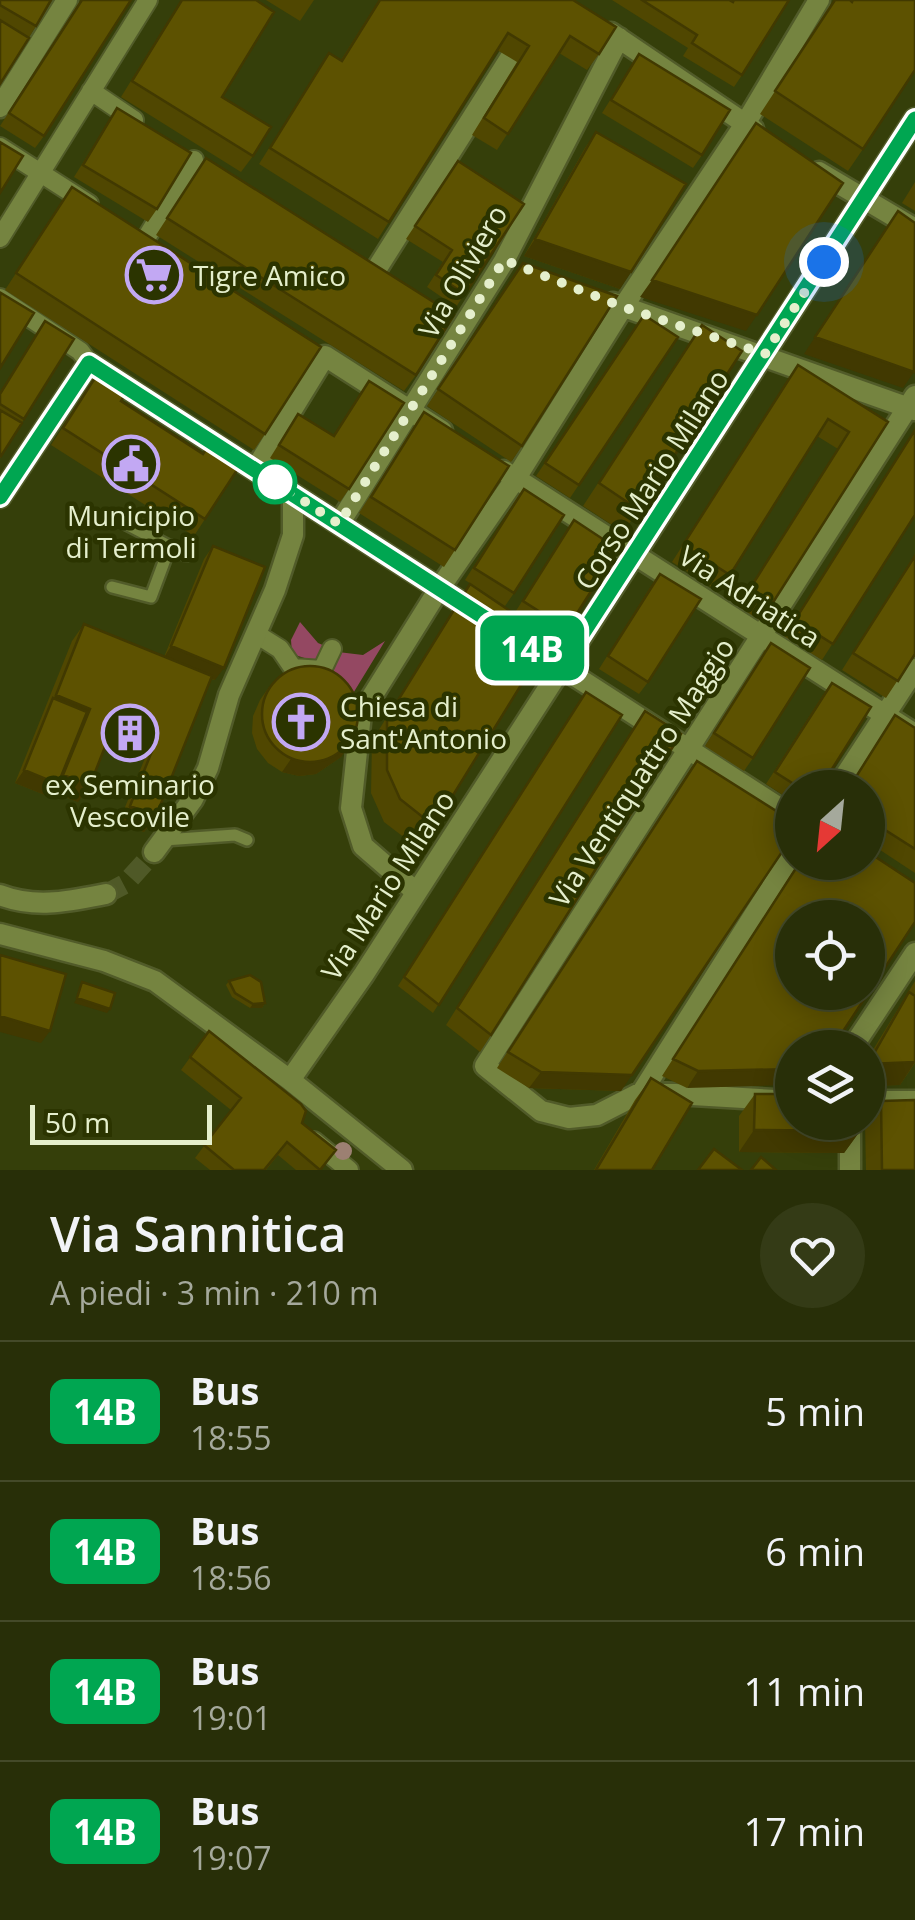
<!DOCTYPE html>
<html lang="it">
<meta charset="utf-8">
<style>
:root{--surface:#282f08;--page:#343b16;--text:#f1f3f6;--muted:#a5a99c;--line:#444a29}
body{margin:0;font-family:"Open Sans",sans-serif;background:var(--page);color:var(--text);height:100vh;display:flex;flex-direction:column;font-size:38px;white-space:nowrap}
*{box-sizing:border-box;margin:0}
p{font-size:32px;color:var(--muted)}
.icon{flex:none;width:55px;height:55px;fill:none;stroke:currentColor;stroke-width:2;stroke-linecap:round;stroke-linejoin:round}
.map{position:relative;height:1170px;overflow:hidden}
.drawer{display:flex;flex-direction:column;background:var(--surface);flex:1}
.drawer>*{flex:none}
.badge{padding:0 20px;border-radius:15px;font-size:35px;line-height:65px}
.needle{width:65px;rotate:207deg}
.fabs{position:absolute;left:775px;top:770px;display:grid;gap:20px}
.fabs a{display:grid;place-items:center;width:110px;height:110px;border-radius:50%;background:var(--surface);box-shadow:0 5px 25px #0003,0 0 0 2px var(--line);font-size:50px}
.scale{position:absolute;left:30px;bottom:25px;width:182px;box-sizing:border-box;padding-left:10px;border:5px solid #e5efcc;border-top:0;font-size:28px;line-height:35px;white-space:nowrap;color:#e5efcc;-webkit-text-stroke:8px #2b3400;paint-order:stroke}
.you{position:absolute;width:50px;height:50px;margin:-25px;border:8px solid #fff;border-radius:50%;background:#1a73e8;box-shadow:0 0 0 15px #1a73e833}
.map>.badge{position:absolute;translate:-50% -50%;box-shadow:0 0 0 5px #fff}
.round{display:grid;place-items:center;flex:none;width:105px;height:105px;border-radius:52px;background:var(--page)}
.head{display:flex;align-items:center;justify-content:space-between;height:170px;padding:0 50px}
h1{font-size:48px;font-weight:600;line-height:75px}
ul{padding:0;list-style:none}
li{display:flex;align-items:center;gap:30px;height:140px;padding:0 50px;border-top:2px solid var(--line)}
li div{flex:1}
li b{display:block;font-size:38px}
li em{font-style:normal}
li .badge{min-width:110px;font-weight:700;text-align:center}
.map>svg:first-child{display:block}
</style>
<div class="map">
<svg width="915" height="1170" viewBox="0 0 915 1170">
<rect width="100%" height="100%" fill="#353f0a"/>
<!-- green -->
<path fill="#944862" d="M300,622L318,643L325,646L317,662L292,654L291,640Z
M385,641L352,695L330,666L338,652L363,655Z"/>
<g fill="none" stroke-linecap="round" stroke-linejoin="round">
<!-- minor-tunnel -->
<path stroke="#4f5927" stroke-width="20" stroke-dasharray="20 10" stroke-linecap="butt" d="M106,894L125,884L154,852"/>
<!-- service casing -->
<g stroke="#515b29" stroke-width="16">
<path id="service" d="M113,517L186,555
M112,587L151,597L170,546
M164,840L235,835L247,840"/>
</g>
<!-- pedestrian casing -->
<g stroke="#515b29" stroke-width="22">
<path id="pedestrian" d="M91,91L134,120
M0,147L89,204
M0,238L148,0
M145,240L194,160
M0,298L80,351L89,363
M256,634L280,649L293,668L322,670L332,649
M314,1141L349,1170"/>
</g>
<!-- minor casing -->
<g stroke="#515b29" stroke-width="25">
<path id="minor" d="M611,33L753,129
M0,107L67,0
M819,172L915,229
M376,270L510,58
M613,303L915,410
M255,470L325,356L442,431
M504,471L915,734
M0,497L89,363L482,616
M339,524L504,261L619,38
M519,640L792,816
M837,788L915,669
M154,852L193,799L208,768L229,695L275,590L293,535V495
M416,892L363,846L351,808L361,714L439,589L516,478L623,307L745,124L819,0
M0,895C36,909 70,901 106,894
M852,1048L915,953
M642,1092L792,855
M792,1101L642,1092L597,1115L569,1118L541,1111L485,1066L915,396
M868,1101H915
M850,1170V1122"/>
</g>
<!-- tertiary casing -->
<g stroke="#515b29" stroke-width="25">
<path id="tertiary" d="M0,934L104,961L155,981L290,1080L402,1170
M290,1080L364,974L915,119"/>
</g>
<!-- service -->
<use href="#service" stroke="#758440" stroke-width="11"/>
<!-- pedestrian -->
<use href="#pedestrian" stroke="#758440" stroke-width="18"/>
<!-- minor -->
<use href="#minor" stroke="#758440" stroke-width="20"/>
<!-- tertiary -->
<use href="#tertiary" stroke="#758440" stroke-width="20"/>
</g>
<!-- trees -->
<circle fill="#9c8072" cx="343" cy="1151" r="9"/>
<!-- wall -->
<path fill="#504701" d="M0,0L36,26L0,84Z
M81,0L44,136L35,148L0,126Z
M181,0H256L222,97L253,156L241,172L121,97Z
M266,0H314L300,21Z
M379,0H573L599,54L587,70L559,53L497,150L472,135L517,62L497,50L378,239L259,164L329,53L341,60Z
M612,0H730L742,75L734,87L683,56L688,48Z
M835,0L863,149L848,171L760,114Z
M639,54L702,155L693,168L602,113Z
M117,108L157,209L148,222L74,177Z
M596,132L620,289L524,256L585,148Z
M206,158L416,375L404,391L156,235Z
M458,161L524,204L456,307L427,287L443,262L406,239Z
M915,182V211L902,203Z
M72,187L265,434L254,450L5,290Z
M523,263L522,446L511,462L427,406Z
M644,315L678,337L570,498L536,476Z
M45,321L74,339L0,458V392Z
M702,325L639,510L623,532L583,506Z
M798,365L888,422L761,621L738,606L838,449L817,436L718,591L672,562Z
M100,370L205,519L194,536L51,445Z
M424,412L455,550L444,567L359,513Z
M290,426L349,489L340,502L270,458Z
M915,429V515L822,660L784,636Z
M515,502L514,593L505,606L465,580Z
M565,533L567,629L558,642L514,614Z
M213,546L215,680L211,679L156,816L144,832L119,822L145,758L107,742L78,802L53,792L50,797L15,783L72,641L84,624L164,657L204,559Z
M915,554V654L886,698L842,670Z
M470,584L434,826L418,848L384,822L371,793L372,741L455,607Z
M651,586L648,682L639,694L599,669Z
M762,656L753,758L744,771L705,746Z
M269,687L350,744L341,757L316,774L299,776L282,772L268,763L257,749L252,733L253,716L260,700Z
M586,692L622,715L433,1013L398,986Z
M823,695L820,788H792V801L766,784Z
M645,711L491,1035L480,1052L446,1025Z
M895,715L915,728V873L868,842V788H848Z
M686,777L621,1091L529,1088L497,1068Z
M799,862H868L687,1088L662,1076Z
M229,981L265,1003L262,1008H250L232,997L226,985Z
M915,981V1063L900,1085L868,1086V1058Z
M209,1031L302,1123L321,1170H296L278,1155L266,1170H210L195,1158L231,1110L181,1070Z
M651,1078L652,1170H594L635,1100Z
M755,1094L860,1131L844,1153L739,1152V1116Z
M881,1101L915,1170H866L865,1123L868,1122V1120Z"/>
<!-- shaded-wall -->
<path fill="#413901" d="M535,239L631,272L620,289L524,256Z
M652,280L757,315L746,331L640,297Z
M815,337L914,372L903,388L804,354Z
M171,646L224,668L215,680L163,659Z
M56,695L90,709L78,725L53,698Z
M114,724L156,741L145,758L103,741Z
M350,744L341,757L316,774L299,776L282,772L291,759Z
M24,770L57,784L63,775L90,785L78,802L53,792L50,797L15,783Z
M130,806L156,816L144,832L119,822Z
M77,998L110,1009L107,1013L74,1003Z
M265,1003L262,1008H250L253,1004Z
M0,1016L50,1031L41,1043L0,1032Z
M915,1062L900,1085L868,1086V1064Z
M792,1069V1085L687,1088L698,1071Z
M541,1072L632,1075L621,1091L529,1088Z
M754,1130L860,1131L844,1153L739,1152Z"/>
<!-- building -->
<path fill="#5d5201" stroke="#413901" stroke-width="2.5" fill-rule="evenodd" d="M0,0H51L36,26L0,5Z
M82,0H131L44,136L9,113Z
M182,0H256L274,12L222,97L271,127L253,156L132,81Z
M380,0H573L616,27L599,54L570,36L508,134L484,118L529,46L508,33L389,222L270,148L329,53L342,61Z
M642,0H729L733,2L734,0H789L742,75L692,43L697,35Z
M835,0H850L852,2L853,0H915V70L863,149L775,91Z
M0,20L29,38L0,84Z
M639,54L730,110L702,155L611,100Z
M117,108L191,153L157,209L83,165Z
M756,123L843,183L757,315L652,280Z
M596,132L686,184L631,272L535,239Z
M0,142L23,156L0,193Z
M206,158L454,315L416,375L167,218Z
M458,161L524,204L465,294L436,275L452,250L415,226Z
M72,187L321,347L265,434L16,273Z
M898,211L915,223L914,372L815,337Z
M523,263L617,296L522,446L438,389Z
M1,293L34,313L0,368V296Z
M644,315L678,337L579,485L545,463Z
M45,321L74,339L24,419L0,404V394Z
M702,325L742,351L639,510L599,483Z
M798,365L888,422L772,604L749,590L849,432L828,419L730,575L683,545Z
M100,370L129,388L121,401L203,454L212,441L243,461L205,519L63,428Z
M369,381L404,403L349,489L279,445L298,414L334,436Z
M0,410L22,423L1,456L0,455Z
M424,412L509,466L455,550L371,497Z
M915,430V515L833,644L795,620Z
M524,489L564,515L514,593L474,568Z
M574,520L618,549L567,629L523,601Z
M213,546L265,567L224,668L171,646Z
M915,556V654L898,681L853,653Z
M660,574L701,599L648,682L608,656Z
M470,584L550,638L434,826L400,799L387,770V718Z
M84,624L212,676L156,816L130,806L156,741L114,724L90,785L63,775L90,709L56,695Z
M771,643L810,668L753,758L714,733Z
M262 714a48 48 0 1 1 96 0a48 48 0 1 1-96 0Z
M832,683L871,707L820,788H800L775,772Z
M586,692L622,715L439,1005L404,977Z
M53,698L87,712L58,784L24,770Z
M645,711L681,734L491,1035L457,1008Z
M895,715L915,728V849L868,819V788H849Z
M697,761L792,821V837L632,1075L541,1072L508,1052Z
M868,852L915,883V922L832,1048H792V1069L698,1071L673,1059L800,862H868ZM792,918H868V992H792Z
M0,955L66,974L50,1031L0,1016Z
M250,975L261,982L265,1003L253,1004L235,993L229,981Z
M82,982L115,993L110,1009L77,998Z
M909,992L915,996V1062L868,1064Z
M209,1031L301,1104L306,1111L302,1123L336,1150L320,1170L287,1142L264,1170H234L204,1145L241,1098L190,1057Z
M651,1078L692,1103L652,1170H596Z
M755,1094H792V1122H860V1131L754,1130Z
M915,1100V1170H882L881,1101Z
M714,1149L742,1170H698Z
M761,1157L776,1170H751Z"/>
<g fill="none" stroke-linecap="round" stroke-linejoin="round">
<!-- line casing -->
<g stroke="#fff" stroke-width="22">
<path id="line" d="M0,497L89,363L561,667L915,119"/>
</g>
<!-- line -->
<use href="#line" stroke="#00a651" stroke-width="15"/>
<!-- walk -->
<path stroke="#e5efcc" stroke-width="10" stroke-dasharray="0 18" d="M275,482L339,524L504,260L623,307L765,354L824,262"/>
</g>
<!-- icons -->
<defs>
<g id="supermarket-ring" transform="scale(2.875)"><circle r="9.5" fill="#2b3400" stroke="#c2a8f3" stroke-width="1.5"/><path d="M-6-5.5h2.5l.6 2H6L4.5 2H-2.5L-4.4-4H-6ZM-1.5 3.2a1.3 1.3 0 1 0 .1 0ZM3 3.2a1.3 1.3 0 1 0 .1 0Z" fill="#c2a8f3"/></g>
<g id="civic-ring" transform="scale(2.875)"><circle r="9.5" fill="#2b3400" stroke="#c2a8f3" stroke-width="1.5"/><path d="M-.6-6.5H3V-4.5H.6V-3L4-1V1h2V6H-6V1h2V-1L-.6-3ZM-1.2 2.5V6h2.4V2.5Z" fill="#c2a8f3"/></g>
<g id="church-ring" transform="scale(2.875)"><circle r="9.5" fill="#2b3400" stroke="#c2a8f3" stroke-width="1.5"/><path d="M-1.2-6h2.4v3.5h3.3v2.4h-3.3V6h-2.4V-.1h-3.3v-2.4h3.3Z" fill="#c2a8f3"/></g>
<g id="building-ring" transform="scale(2.875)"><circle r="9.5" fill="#2b3400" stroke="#c2a8f3" stroke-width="1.5"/><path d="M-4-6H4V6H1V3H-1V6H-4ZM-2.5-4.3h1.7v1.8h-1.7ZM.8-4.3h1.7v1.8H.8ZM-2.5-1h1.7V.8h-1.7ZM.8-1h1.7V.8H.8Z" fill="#c2a8f3"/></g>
</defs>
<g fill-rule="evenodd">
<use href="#supermarket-ring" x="154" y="275"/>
<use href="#civic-ring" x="131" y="464"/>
<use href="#church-ring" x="301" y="722"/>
<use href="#building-ring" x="130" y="733"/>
</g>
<!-- markers -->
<circle fill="#fff" stroke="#00a651" stroke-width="5" cx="275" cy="482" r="20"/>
<g text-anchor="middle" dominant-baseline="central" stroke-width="9" stroke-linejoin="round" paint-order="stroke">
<!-- street labels -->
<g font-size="28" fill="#e5efcc" stroke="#2b3400">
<text transform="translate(462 271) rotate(-60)">Via Oliviero</text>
<text transform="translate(651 479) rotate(-57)">Corso Mario Milano</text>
<text transform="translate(750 596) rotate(33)">Via Adriatica</text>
<text transform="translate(641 772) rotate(-57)">Via Ventiquattro Maggio</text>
<text transform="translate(387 885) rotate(-57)">Via Mario Milano</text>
</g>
<!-- poi labels -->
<g font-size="28" fill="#e5efcc" stroke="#2b3400" text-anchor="start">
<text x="193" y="275">Tigre Amico</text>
<text x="131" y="515" text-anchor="middle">Municipio<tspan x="131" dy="32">di Termoli</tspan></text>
<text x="340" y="706">Chiesa di<tspan x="340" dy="32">Sant'Antonio</tspan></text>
<text x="130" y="784" text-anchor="middle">ex Seminario<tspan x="130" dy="32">Vescovile</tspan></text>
</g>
</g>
</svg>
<div class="fabs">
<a><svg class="needle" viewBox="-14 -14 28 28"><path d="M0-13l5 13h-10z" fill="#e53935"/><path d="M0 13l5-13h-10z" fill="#a5a99c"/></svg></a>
<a><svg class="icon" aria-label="locate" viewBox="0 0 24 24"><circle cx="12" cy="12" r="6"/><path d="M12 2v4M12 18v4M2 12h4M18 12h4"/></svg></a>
<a><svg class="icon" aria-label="layers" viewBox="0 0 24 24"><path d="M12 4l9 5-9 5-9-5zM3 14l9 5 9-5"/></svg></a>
</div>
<div class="scale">50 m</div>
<div class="you" style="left:824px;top:262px"></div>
<b class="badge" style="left:532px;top:648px;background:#00a651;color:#fff">14B</b>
</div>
<section class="drawer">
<div class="head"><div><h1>Via Sannitica</h1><p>A piedi · 3 min · 210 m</p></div><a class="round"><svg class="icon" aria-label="heart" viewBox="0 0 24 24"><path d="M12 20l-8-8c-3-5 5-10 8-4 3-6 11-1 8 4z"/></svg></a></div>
<ul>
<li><span class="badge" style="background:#00a651;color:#fff">14B</span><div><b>Bus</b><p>18:55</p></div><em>5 min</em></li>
<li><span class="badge" style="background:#00a651;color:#fff">14B</span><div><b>Bus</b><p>18:56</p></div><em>6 min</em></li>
<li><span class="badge" style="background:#00a651;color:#fff">14B</span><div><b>Bus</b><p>19:01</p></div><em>11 min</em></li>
<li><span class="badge" style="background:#00a651;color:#fff">14B</span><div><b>Bus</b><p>19:07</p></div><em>17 min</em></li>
</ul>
</section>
